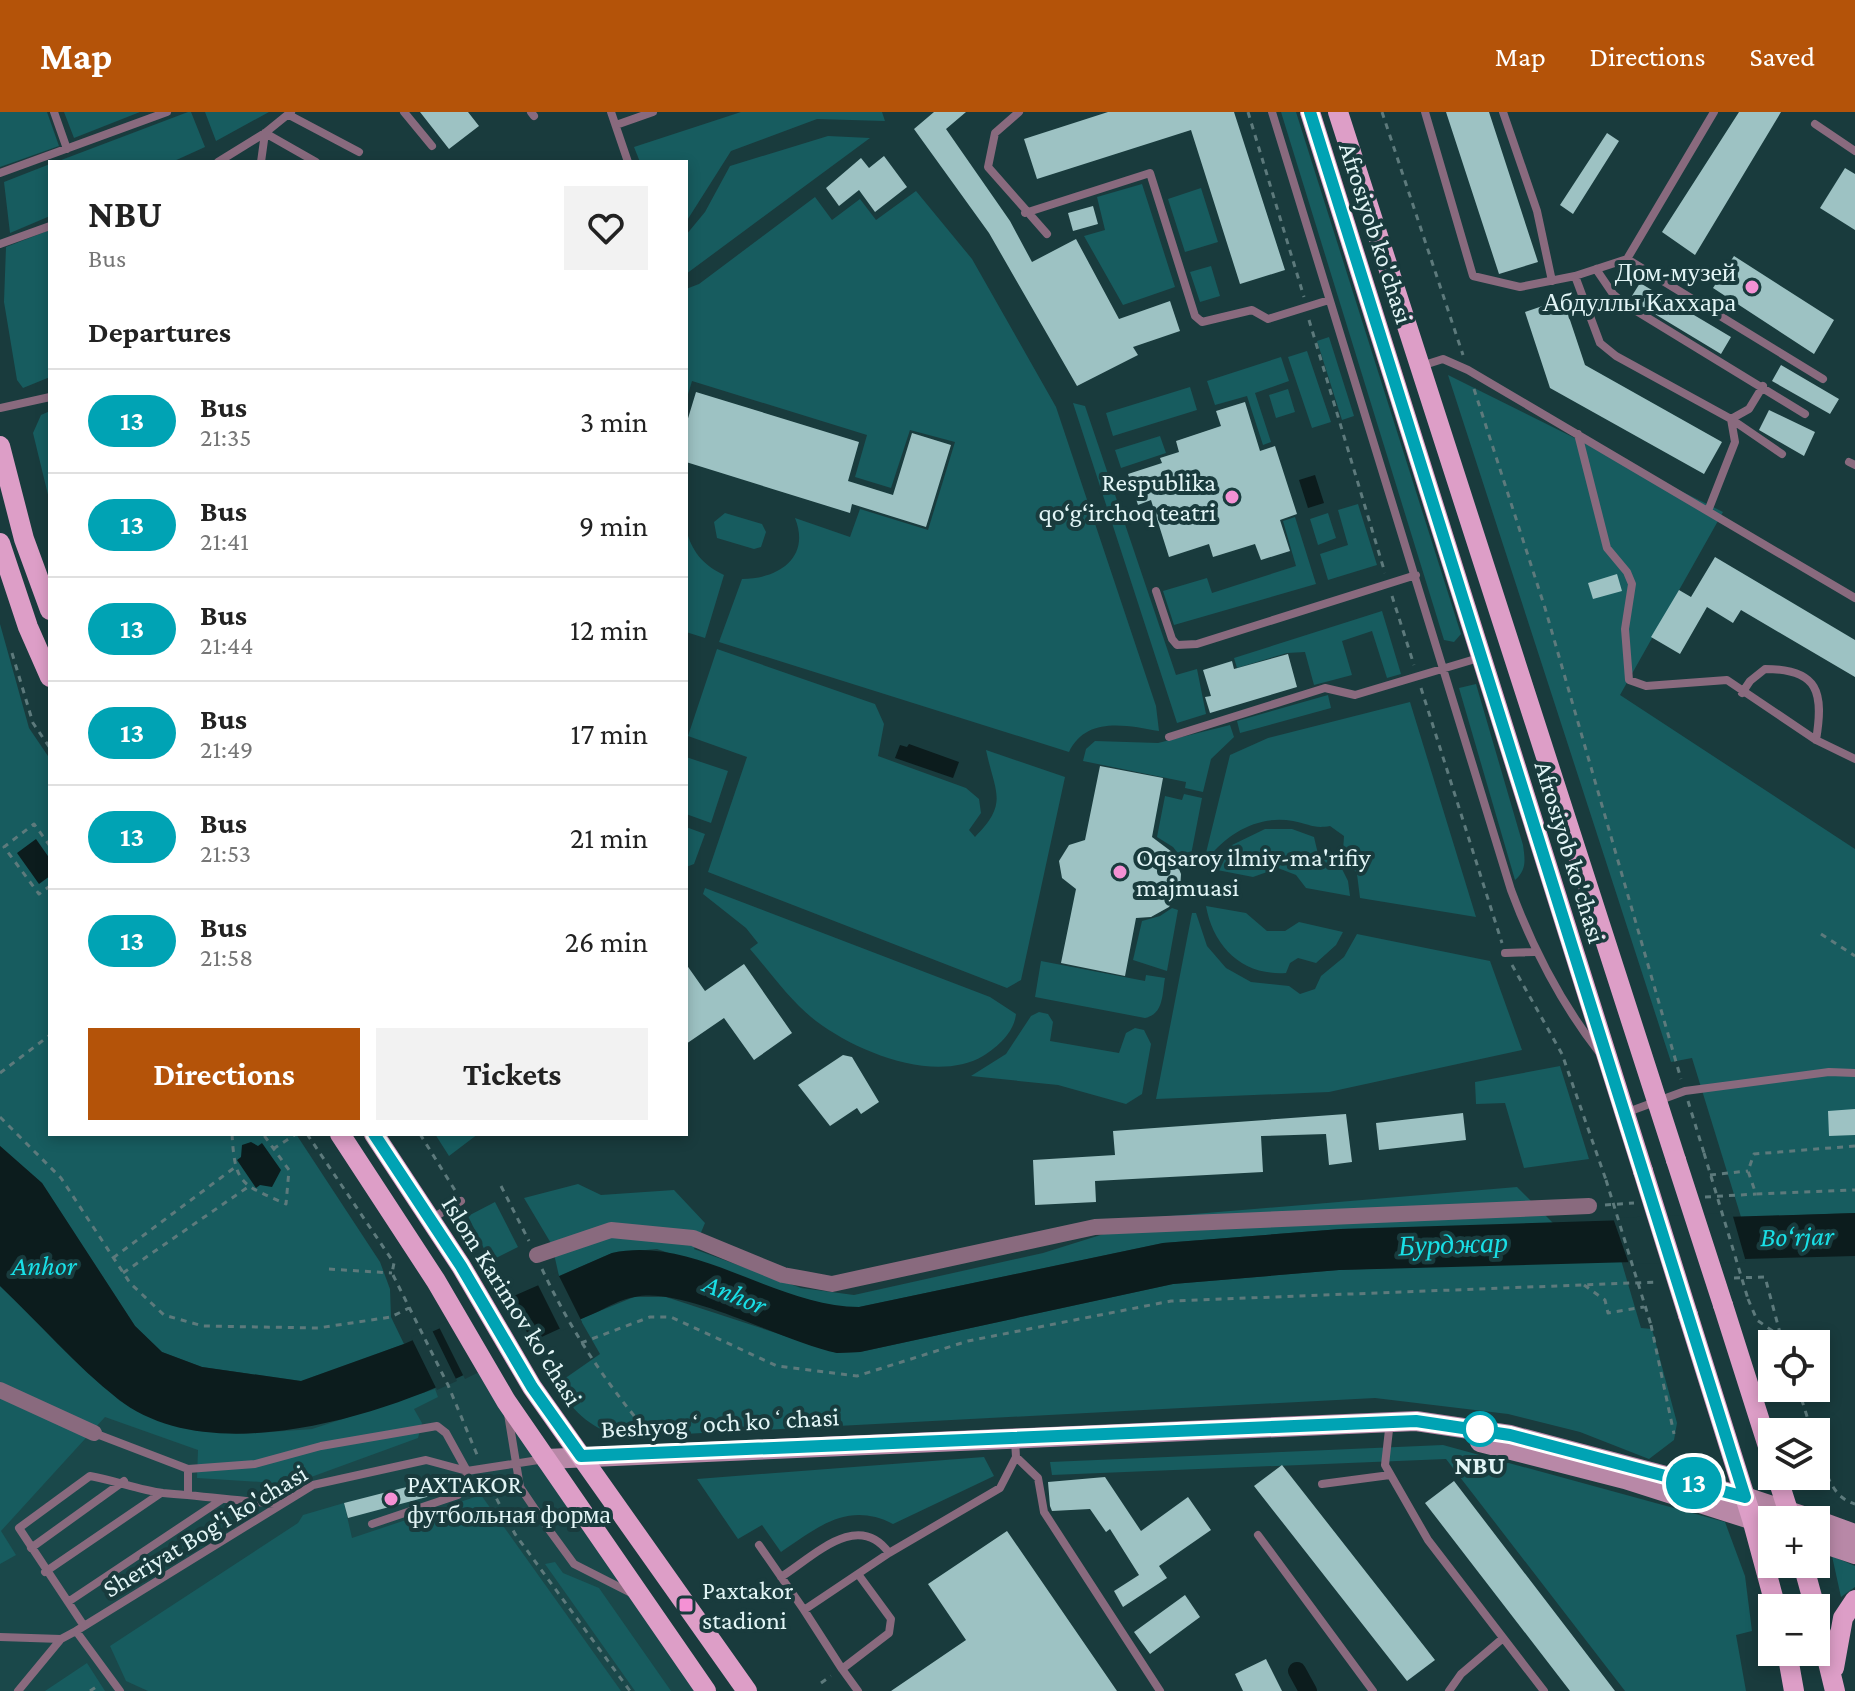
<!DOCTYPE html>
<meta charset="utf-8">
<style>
:root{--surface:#fff;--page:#f2f2f2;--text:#222;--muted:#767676;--line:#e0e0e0;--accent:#b45309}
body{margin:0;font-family:"Crimson Pro",serif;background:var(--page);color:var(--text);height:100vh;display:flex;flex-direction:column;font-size:30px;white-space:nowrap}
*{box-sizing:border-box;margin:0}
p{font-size:26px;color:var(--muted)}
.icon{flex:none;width:44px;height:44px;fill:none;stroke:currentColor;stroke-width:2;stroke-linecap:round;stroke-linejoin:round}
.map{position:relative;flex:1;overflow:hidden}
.panel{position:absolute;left:48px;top:48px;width:640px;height:976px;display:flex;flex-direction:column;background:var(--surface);border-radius:0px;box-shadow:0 4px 12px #0003}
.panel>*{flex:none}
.badge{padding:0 16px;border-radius:26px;font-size:28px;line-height:52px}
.fabs{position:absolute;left:1758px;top:1218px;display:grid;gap:16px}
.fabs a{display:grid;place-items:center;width:72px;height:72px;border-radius:0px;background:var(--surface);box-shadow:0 4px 12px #0003;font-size:40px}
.map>.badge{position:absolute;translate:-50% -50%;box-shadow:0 0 0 4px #fff}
h2{padding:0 40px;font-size:30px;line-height:72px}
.round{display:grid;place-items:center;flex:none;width:84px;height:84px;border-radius:0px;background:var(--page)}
.summary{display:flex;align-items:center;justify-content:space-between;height:136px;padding:0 40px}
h1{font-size:38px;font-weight:700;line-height:60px}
.action{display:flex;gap:16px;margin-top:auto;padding:16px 40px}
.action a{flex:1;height:92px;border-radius:0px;background:var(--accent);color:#fff;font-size:32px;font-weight:700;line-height:92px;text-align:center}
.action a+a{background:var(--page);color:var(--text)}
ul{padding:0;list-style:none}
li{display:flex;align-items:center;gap:24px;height:104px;padding:0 40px;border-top:2px solid var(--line)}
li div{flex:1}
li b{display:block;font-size:30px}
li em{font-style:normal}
li .badge{min-width:88px;font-weight:700;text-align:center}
header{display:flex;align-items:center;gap:48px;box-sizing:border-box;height:112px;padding:0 40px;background:var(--accent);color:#fff}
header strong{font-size:38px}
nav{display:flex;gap:44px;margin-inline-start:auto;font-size:28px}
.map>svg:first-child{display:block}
</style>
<header>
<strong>Map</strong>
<nav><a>Map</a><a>Directions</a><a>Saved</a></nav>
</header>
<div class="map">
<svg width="1855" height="1579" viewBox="0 0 1855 1579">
<rect width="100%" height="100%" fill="#193b3d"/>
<!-- built -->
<path fill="#1a484a" d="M0,1101L166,1276L480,1222L506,1289L706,1579H0Z"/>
<!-- green -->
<path fill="#175c5f" d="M0,0H47L59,34L0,55Z
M64,0H140L74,26Z
M188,0H191L205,35L172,50H56Z
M205,0H269L216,29Z
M741,0H882L885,9L817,7L731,39L686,110V50H640L634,35Z
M1281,0H1296L1461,522L1454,530L1444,528Z
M828,24L870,26L686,162V123L705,100L730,54Z
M50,52V104L10,121L4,70Z
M1142,72L1175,175L1123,193L1084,124L1105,118L1097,85Z
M1201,76L1218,130L1185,140L1168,87Z
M916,79L972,147L1056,295L1156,594L1159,619C1126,613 1086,604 1069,640L719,530L742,467C778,467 811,446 795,406L850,425L860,397L928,418L955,330L910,318L891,376L855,365L867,323L692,269L686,289V177L699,172L815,85L832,108L860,87L876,108Z
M50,118V265L23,276L17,268L4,190L6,135Z
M1211,154L1220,184L1200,190L1190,160Z
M1329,225L1354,304L1342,308L1317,229Z
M1307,239L1331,310L1312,316L1288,245Z
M1281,245L1289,269L1255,281L1271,330L1263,333L1247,284L1215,293L1207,269Z
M1448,263L1723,400L1620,583L1855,737V1101L1741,1105L1692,946L1671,950Z
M1190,275L1197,298L1113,324L1106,301Z
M1288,277L1295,300L1276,306L1269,283Z
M1073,291L1085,294L1176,563L1197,557L1206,602L1177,611Z
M50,299V391L33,321L41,303Z
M1160,324L1166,341L1121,356L1115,338Z
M1358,392L1377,453L1328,468L1320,442L1348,433L1338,398Z
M725,401L762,412L766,420L761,435L754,437L717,426L714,410Z
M1328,401L1336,426L1318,433L1310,407Z
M1295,405L1316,472L1174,513L1163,479L1207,466L1212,481L1296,454L1283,409Z
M686,416C691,439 703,453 724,463L705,526L686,520Z
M1382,499L1401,562L1387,566L1372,519L1342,529L1352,563L1314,573L1305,540L1287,541L1237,556L1234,546Z
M0,512L29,616L50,647V1022H296L380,1150L390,1177L391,1205L404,1232L301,1269L202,1255L162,1240L135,1214L42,1071L0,1034Z
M717,537L875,592L884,612L878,644L966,676L979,687L981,701L969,718L975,725C1009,691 995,681 986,638L1065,665L1021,868L1007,876L708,760L747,645L688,624Z
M1476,572L1523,733C1525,747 1527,758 1515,768L1459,576Z
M1328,583L1331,596L1240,621L1237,609Z
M1410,590L1476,805L1360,786L1357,762L1343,739L1344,724L1330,714C1313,717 1310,712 1293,709C1259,703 1229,720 1208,746L1205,745L1230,643L1268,626Z
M1230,613L1234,625L1211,647L1203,680L1185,676L1186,670L1083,649L1086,637L1095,629L1158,631Z
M686,645L728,659L711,711L686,702Z
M1184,682L1202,686L1190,748L1184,749L1173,735L1157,725L1165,684L1182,688Z
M686,715L705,722L694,752L686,755Z
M1265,717H1292L1314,725L1318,742L1329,747L1336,745L1348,769L1350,784L1306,776L1296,763L1278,756L1253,765L1212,757L1230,734Z
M705,776L990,885L1016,902C1014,920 999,934 983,944C935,972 857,940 816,909C791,890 771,861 750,837L758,831L746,816L703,782Z
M1206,794L1246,801L1267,819H1285L1299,810L1343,820L1336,833L1316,851L1298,846L1290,851L1286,861C1242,864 1213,834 1206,794Z
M1172,796L1178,798L1167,859L1133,848L1142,809L1160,804Z
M1192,801H1196L1207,834L1226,856L1251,870L1289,874L1300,882L1315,877L1321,864L1344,845L1357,822L1490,849L1522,938L1329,980L1156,987Z
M1041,849L1145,869L1146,863L1165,866C1162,882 1164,902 1145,906L1035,885Z
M1039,900L1048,902L1053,910L1050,929L1119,941L1126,921L1135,916L1144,918L1151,932L1142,982L1126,992L1058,973L971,964L1006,942L1031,904Z
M1560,954L1589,1047L1524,1056L1505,991L1476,992L1475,970Z
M435,1022H478L449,1044Z
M578,1072L601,1083L674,1078L705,1111L694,1137L801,1176L854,1183L1043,1141L1158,1105L1517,1075L1555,1113L1341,1117L1163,1131L859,1195H834L795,1184L657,1137L612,1141L559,1164L552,1133L524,1086Z
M495,1090L518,1135L490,1149L468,1104Z
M1621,1148L1641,1216L1652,1217L1677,1311L1674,1328L1649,1347L1580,1320L1508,1302L1375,1286L627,1325C592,1320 576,1300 554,1274L600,1242L580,1207L634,1185H666L837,1241L860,1240L1173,1172L1339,1158Z
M0,1174L120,1289L201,1319L243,1322L312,1317L435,1277L438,1285L414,1297L422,1311L418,1326L292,1372L197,1366L198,1338L105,1305L1,1419L16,1443L0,1452Z
M1443,1333L1725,1410L1745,1464L1752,1519L1736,1523L1746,1579H1625L1446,1347L1052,1363L1050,1350Z
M984,1345L994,1364L893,1412C848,1389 818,1415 781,1440L762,1413L738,1427L697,1367Z
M481,1383L621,1579H148L126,1569L110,1534L298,1411L303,1403L344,1391L352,1426Z
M1832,1444L1855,1454V1475L1841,1485Z
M555,1450L563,1461L599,1476L671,1579H635L545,1452Z
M87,1551L105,1579H45Z"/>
<!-- water -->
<path fill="#0c1c1d" d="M1315,363L1324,391L1308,396L1299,368Z
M909,632L959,650L953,666L895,646L900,633L907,635Z
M36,727L50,747V764L39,772L17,741Z
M251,1030L258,1034L262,1031L281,1058L272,1075L260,1073L256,1076L237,1048L241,1045L242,1033Z
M0,1034L42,1071L135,1214L162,1240L202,1255L301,1269L404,1232L612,1141C694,1123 775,1194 859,1195L1163,1131L1341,1117L1855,1101V1144L1339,1158L1173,1172L860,1240L837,1241C783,1230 684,1174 635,1185C621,1187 608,1195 595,1201C553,1219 511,1239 470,1260C379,1305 208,1358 118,1287C76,1254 39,1211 0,1174Z"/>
<!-- pier -->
<path fill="#193b3d" d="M1732,1101L1746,1150L1629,1152L1613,1106Z
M557,1160L582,1210L561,1219L537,1171Z
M507,1184L534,1233L465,1267L438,1213Z
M431,1216L457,1269L437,1278L411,1225Z"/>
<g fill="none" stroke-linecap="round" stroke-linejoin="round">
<!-- canal -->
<path stroke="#0c1c1d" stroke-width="18" d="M1297,1559L1308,1579"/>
</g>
<!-- building -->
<path fill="#9dc2c3" d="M420,0H468L479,14L449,37Z
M934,0H966L946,17L1010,109L1032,150L1076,127L1119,207L1170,189L1180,219L1133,235L1138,243L1077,274L989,121L914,17Z
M1108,0H1234L1285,158L1240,172L1191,18L1037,67L1024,27Z
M1446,0H1489L1538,150L1499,162Z
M1739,0H1781L1695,143L1662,120Z
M1607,21L1619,29L1573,102L1560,93Z
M884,44L907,75L875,100L859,78L839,94L826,76L861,46L869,56Z
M1845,56L1855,62V118L1820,96Z
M1093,94L1098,112L1073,119L1068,101Z
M1734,144L1834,208L1814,242L1713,176Z
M1640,171L1731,225L1721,242L1630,187Z
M1563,187L1585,253L1722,330L1704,362L1550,276L1525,200Z
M1781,253L1839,287L1830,302L1772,269Z
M696,280L859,330L848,369L893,383L912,321L951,333L926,415L852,392L850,401L686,350V313Z
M1245,290L1260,339L1275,334L1297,402L1280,408L1290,439L1261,448L1255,432L1213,445L1209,432L1169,445L1151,388L1138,393L1128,362L1162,351L1160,346L1179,340L1176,329L1221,314L1216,299Z
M1769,298L1815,320L1804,344L1759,318Z
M1715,445L1855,528V565L1741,498L1733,511L1707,495L1680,542L1651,525L1679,478L1691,485Z
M1617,462L1622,479L1593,487L1588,471Z
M1288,542L1297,575L1210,601L1205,585L1211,584L1203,558L1232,549L1234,557Z
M1100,654L1163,666L1152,725L1172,740L1181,762L1180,777L1169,795L1151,805L1136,806L1125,864L1061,851L1076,777L1062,766L1059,749L1069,733L1085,728Z
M686,852L705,879L744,852L792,921L754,948L724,906L686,932Z
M843,943L852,945L879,990L861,1002L857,996L830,1014L798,973Z
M1855,997V1023L1829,1024L1828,999Z
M1463,1001L1466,1028L1379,1038L1376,1011Z
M1346,1002L1352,1050L1329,1053L1326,1022L1261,1024L1263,1060L1095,1069L1096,1090L1035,1093L1033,1048L1115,1043L1113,1019Z
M1282,1353L1435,1548L1407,1569L1254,1374Z
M1105,1365L1141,1419L1188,1385L1211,1418L1159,1454L1167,1466L1123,1495L1114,1479L1139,1463L1110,1417L1106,1420L1090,1397L1052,1399L1050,1394L1048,1370Z
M434,1368L438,1382L348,1406L344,1391Z
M1454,1369L1615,1579H1570L1425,1391Z
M1007,1419L1117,1579H891L966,1528L928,1472Z
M1185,1483L1200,1505L1150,1542L1134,1520Z
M1266,1547L1282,1579H1243L1235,1562Z"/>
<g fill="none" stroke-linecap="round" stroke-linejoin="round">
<!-- path -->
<path stroke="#5d7a7c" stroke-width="3" stroke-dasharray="6 6" stroke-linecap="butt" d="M1248,0L1304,185
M1382,0L1463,243
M1309,208L1385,461
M1474,277L1545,496L1681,967
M1392,484L1414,553
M12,541L33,611L50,636
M1421,576L1502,831
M50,734L34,712L4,735L39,782L50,774
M1821,822L1855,844
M1512,853L1562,942L1606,1068
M0,961L50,923
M1688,989L1704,1041
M0,1005L61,1066L130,1171L164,1203L203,1214L318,1216L391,1205L409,1196
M232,1022C235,1073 241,1072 286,1092L289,1058L263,1022
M307,1022L394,1151L392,1161L448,1273L478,1345
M420,1022L456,1080
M1855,1034L1754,1042L1748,1059L1756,1082L1855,1078
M273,1037L296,1022
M1710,1063L1748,1059
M501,1074L529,1129
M1705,1085L1756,1082
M1605,1093L1634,1091
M113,1146L234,1056
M329,1157L392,1161
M542,1157C571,1219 607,1273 651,1324
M123,1161L248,1075
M1734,1166L1765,1165L1783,1232
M1584,1173L1605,1188L1608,1201L1644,1195
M1748,1187L1757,1208L1781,1225
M1651,1213L1674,1322
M581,1231L650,1205H671L777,1254L857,1264L968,1229L1171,1189L1658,1170
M1798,1276L1812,1320
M1787,1314L1809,1309
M1816,1330C1824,1353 1829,1385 1855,1392
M491,1376L515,1422L630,1579
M821,1571L831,1564
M90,1579L99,1573"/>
<!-- lane -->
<path stroke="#896a7e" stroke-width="8" d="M54,0L67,37
M404,0L432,34
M531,0L534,4
M611,0L628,50
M1019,0L995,21L988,55L1047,122
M1272,0L1511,778C1533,837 1560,890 1599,940
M1425,0L1473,164L1520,175L1575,164L1600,231L1616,244L1731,307L1735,330L1708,399
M1503,0L1537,99L1552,169
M289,3L359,40
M1815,12L1855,39
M616,13L653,0
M218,50L265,21L291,0
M261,50L265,21L316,50
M0,61L167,0
M1025,101L1150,61L1195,204L1202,210L1252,198L1268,207L1329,188
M0,132L50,114
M1627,147L1823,267
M1596,157L1613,182L1625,192L1805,302
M1575,164L1627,147L1714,0
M1421,254L1443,247L1468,258L1855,486
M1763,274L1749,297L1731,307L1782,342
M0,296L50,285
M1578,322L1607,436L1627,460L1632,472L1625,517L1629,568L1646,574L1727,568L1816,628L1855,647
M1849,350L1855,353
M1156,479L1172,527L1177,533L1197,532L1416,463
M1742,581L1750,569L1765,557C1819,557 1824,581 1816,628
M1169,625L1325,576L1355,583L1482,545
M1505,841L1534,840
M1625,1001L1685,979L1829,960L1855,961
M431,1107L461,1089
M508,1302L520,1375L547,1415L574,1452L633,1482
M1390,1309L1385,1353L1428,1428L1544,1579
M94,1321L188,1357L255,1352L321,1334L437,1314L446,1321L467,1359L458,1383L372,1412
M1015,1328L1016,1345L1038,1366L1044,1400L1160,1579
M1322,1372L1390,1363
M188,1380V1357
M1258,1423L1373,1579
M759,1433L804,1498L889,1441L1000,1376L1016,1345
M31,1436L124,1369
M45,1460L161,1381
M781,1465C814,1444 858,1398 889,1441
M68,1490L221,1388
M804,1498L842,1557
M84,1514L19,1416L90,1364C114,1368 139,1378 163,1381C202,1384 241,1389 280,1392
M0,1525L61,1527L76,1519
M18,1579L61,1527
M120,1579L76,1519L313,1373L426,1348L467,1359L545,1347
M858,1579L842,1557L889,1521L891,1507L858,1462
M1449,1579L1461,1562L1502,1527"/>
<!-- street -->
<path stroke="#896a7e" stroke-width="16" d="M537,1143L611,1118L693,1126L783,1163L832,1172L1095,1115L1589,1094
M0,1278L94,1321"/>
<!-- secondary -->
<path stroke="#b888a7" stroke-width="20" d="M1480,1330L1625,1367L1772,1414
M546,1347L1416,1309L1510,1323L1745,1385L1815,1408
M1816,1408L1855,1422
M1816,1429L1855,1442"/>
<!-- primary -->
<path stroke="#dd9ec7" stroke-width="20" d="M1310,0L1643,1059
M1338,0L1676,1048
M0,334L24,427L50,498
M0,431L28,515L50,565
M340,1022L436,1169L506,1289L706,1579
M374,1022L461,1154L532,1275L747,1579
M1723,1193L1772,1347
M1688,1203L1752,1407L1776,1496
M1777,1364L1791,1408
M1803,1452L1815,1496
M1816,1501L1835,1579
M1787,1540L1794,1579
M1834,1556L1843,1506L1855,1488"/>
<!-- path-bridge -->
<path stroke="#5d7a7c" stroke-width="3" stroke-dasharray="6 6" stroke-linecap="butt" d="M1704,1041L1748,1187
M1606,1068L1651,1213"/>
<!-- primary-bridge -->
<path stroke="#dd9ec7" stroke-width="20" d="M1676,1048L1723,1193
M1643,1059L1688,1203"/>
</g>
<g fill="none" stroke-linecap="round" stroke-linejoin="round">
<!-- line casing -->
<g stroke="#fff" stroke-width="18">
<path id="line" d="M374,1022L461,1154L532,1275L581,1344L1416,1309L1510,1323L1745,1385L1310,0"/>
</g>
<!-- line -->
<use href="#line" stroke="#00a3b4" stroke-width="12"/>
</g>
<!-- markers -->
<g fill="#f491d4" stroke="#193b3d" stroke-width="3">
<circle cx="1752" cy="175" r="8"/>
<circle cx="1232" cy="385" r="8"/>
<circle cx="1120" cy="760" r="8"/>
<circle cx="391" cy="1387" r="8"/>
<rect x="678" y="1485" width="16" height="16" rx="4"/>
</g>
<circle fill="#fff" stroke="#00a3b4" stroke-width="4" cx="1480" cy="1317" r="16"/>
<g text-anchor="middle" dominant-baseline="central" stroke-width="8" stroke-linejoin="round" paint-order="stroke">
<!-- street labels -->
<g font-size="26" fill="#e2f5f6" stroke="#193b3d">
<text transform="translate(1376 121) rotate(72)">Afrosiyob ko'chasi</text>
<text transform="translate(1570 740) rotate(73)">Afrosiyob ko'chasi</text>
<text transform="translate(512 1189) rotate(58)">Islom Karimov ko'chasi</text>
<text transform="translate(720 1311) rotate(-3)">Beshyogʻoch koʻchasi</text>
<text transform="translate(205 1419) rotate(-31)">Sheriyat Bog'i ko'chasi</text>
</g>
<!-- poi labels -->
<g font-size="26" fill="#e2f5f6" stroke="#193b3d" text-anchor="start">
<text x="1736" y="160" text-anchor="end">Дом-музей<tspan x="1736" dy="30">Абдуллы Каххара</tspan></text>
<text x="1216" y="370" text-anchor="end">Respublika<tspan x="1216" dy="30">qo‘g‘irchoq teatri</tspan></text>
<text x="1136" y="745">Oqsaroy ilmiy-ma'rifiy<tspan x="1136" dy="30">majmuasi</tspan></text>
<text x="407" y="1372">PAXTAKOR<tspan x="407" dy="30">футбольная форма</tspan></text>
<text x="702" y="1478">Paxtakor<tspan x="702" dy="30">stadioni</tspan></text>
</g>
<!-- stop labels -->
<g font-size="26" font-weight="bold" fill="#e2f5f6" stroke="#193b3d">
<text x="1480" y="1353">NBU</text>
</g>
<!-- water labels -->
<g font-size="28" font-style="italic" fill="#19e0e7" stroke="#193b3d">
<text transform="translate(1797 1124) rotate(-1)">Bo‘rjar</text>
<text transform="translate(1453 1132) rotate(-2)">Бурджар</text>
<text x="44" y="1153">Anhor</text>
<text transform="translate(735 1182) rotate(22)">Anhor</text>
</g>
</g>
</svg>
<div class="fabs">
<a><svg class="icon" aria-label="locate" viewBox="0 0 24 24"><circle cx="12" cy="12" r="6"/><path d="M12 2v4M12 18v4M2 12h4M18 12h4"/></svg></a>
<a><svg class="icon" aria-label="layers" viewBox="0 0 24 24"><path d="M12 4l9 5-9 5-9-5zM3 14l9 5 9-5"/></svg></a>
<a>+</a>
<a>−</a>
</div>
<b class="badge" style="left:1694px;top:1371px;background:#00a3b4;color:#fff">13</b>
<section class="panel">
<div class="summary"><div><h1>NBU</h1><p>Bus</p></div><a class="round"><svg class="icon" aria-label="heart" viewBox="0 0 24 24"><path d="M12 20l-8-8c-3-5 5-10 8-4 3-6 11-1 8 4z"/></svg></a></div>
<h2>Departures</h2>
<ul>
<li><span class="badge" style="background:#00a3b4;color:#fff">13</span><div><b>Bus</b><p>21:35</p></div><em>3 min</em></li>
<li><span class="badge" style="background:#00a3b4;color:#fff">13</span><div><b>Bus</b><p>21:41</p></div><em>9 min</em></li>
<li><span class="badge" style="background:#00a3b4;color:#fff">13</span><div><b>Bus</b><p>21:44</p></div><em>12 min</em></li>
<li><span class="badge" style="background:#00a3b4;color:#fff">13</span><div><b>Bus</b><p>21:49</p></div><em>17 min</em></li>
<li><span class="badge" style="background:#00a3b4;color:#fff">13</span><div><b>Bus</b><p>21:53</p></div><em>21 min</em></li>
<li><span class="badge" style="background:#00a3b4;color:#fff">13</span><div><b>Bus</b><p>21:58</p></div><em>26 min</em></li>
</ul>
<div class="action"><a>Directions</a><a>Tickets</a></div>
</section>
</div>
